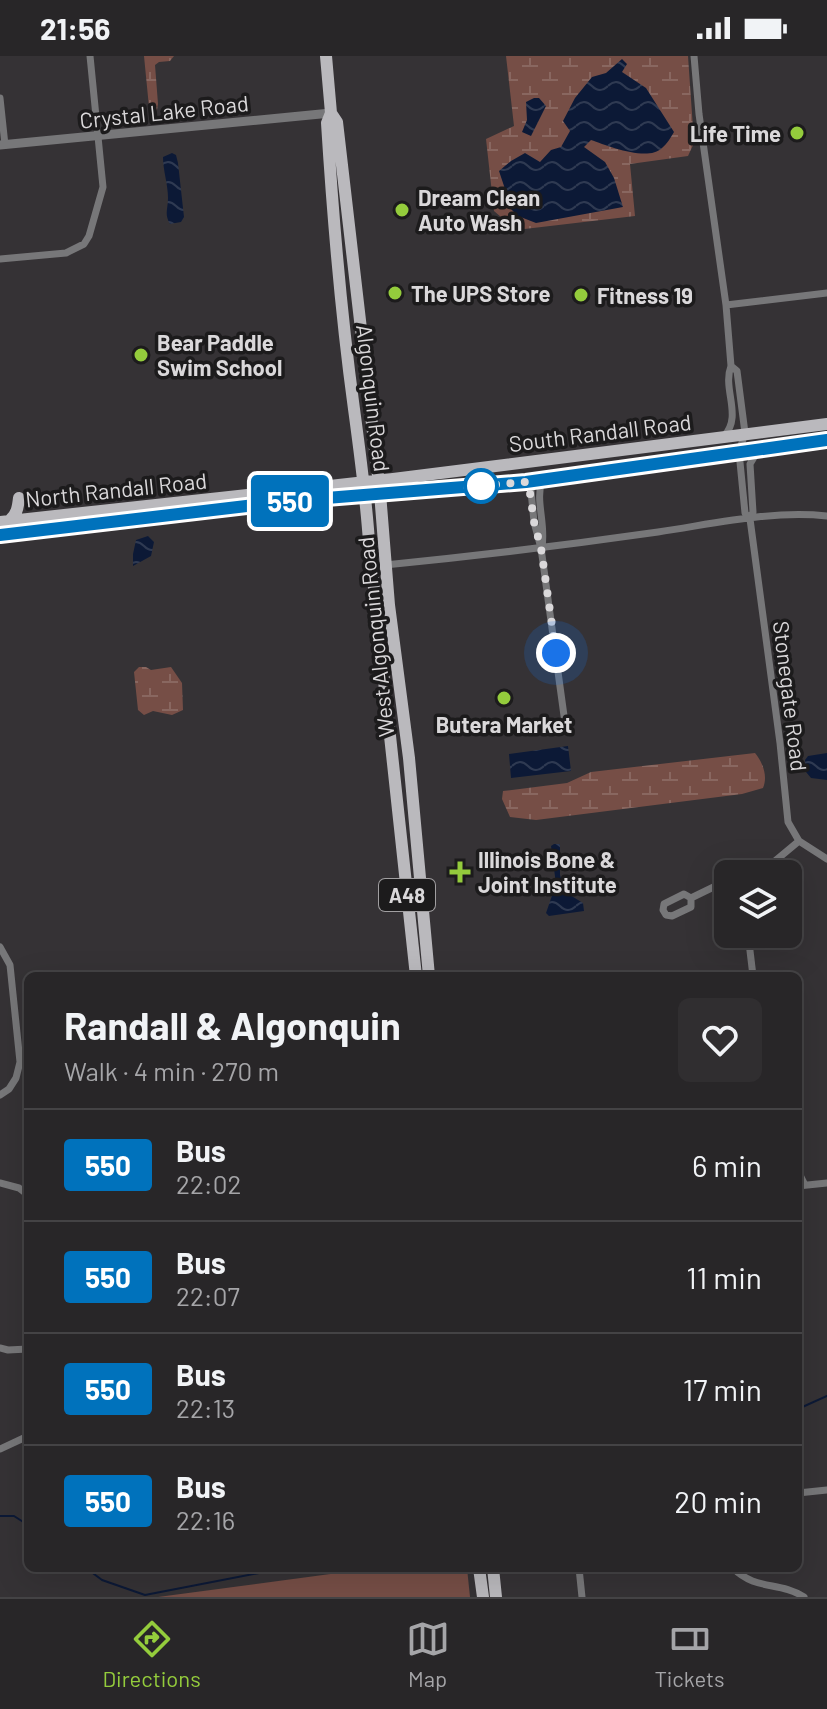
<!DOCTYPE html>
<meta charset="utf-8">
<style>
:root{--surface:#282628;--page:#302e30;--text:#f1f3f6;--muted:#a5a5a8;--line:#444345;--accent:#94cc3c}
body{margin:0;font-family:Barlow,sans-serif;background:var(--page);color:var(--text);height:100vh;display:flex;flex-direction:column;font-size:30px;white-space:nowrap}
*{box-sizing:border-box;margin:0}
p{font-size:26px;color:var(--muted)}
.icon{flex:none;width:44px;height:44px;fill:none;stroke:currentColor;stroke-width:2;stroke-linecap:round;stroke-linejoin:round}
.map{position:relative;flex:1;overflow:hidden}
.side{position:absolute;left:24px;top:916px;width:778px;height:600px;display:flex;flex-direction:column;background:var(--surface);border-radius:12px;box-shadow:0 8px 32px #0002,0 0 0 2px var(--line)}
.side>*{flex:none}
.badge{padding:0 16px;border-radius:6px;font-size:28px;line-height:52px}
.controls{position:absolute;left:714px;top:804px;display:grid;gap:16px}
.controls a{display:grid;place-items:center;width:88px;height:88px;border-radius:12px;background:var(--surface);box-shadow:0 8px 32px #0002,0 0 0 2px var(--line);font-size:40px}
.you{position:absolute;width:40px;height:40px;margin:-20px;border:6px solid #fff;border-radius:50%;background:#1a73e8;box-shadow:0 0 0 12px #1a73e833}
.map>.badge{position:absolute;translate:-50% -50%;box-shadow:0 0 0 4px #fff}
.round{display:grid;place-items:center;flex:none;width:84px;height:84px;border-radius:12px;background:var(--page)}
.head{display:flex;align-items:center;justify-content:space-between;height:136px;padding:0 40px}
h1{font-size:38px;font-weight:700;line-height:60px}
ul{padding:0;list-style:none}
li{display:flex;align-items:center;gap:24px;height:112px;padding:0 40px;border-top:2px solid var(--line)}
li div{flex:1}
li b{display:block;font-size:30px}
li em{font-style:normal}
li .badge{min-width:88px;font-weight:700;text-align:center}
.status{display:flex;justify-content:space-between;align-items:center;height:56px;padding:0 40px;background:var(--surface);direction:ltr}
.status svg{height:22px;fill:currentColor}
.menu{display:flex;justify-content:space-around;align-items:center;height:112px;border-top:2px solid var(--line);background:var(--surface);font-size:22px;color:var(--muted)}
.menu a{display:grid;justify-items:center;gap:4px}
.menu .active{color:var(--accent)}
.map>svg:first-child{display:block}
</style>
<div class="status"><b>21:56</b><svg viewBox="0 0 49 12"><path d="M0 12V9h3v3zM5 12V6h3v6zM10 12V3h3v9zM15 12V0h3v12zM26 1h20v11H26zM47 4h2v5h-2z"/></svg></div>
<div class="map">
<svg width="827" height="1541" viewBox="0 0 827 1541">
<defs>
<pattern id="wetland-marsh" width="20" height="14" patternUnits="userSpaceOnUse" patternTransform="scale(2)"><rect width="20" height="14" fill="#764e46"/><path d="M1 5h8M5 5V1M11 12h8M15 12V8" fill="none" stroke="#896760"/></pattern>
<pattern id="water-waves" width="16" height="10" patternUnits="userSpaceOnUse" patternTransform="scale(2)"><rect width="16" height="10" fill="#0c1936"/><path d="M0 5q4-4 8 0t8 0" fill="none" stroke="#2f3a52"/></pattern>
</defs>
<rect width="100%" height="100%" fill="#353235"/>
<!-- grass -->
<path fill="#764e46" d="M375,1512H467L470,1541H158Z"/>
<!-- wetland -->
<path fill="url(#wetland-marsh)" d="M144,0H174L170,5L159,6L155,9L158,48L157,54L154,56L149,51Z
M506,0H688L694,87L688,100L630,108L635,160L516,174L494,155L486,83L514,70Z
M139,611H146L151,614L171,611L182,627L183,654L172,659L153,655L144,659L138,654L134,616Z
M755,697C763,707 768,720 763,732L742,738L536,764L510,761L502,743L503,735L567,727L591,716Z"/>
<!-- water -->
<path fill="url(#water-waves)" d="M622,3L627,8L622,16L646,32L674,76C671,81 667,88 662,92C648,106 608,90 591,84L584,91L605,106L614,122L623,151L536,167L518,160L507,149L505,133L499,115L511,105L525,97L540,106L551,94L561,91L570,75L563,65L575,42L592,21L606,17Z
M534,42H539L546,50L531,80L522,76L527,64L526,46Z
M172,97L176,99L178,107L184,161L181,166L170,168C164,158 168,153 168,142C168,128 163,115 163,101Z
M148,480L154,486L151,500L133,510V498L136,484Z
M568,690L571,715L511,722L509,698Z
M827,697V724L811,722L806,716L805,704L808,700Z
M554,788H560V819L565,836L583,847L584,855L549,860L546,857L556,828L551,790Z"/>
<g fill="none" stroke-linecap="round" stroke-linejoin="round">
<!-- stream -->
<path stroke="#0c1936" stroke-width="2" d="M798,1353L827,1340
M0,1460H14L28,1469
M86,1512L102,1524L145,1539L285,1512"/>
<!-- minor -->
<path stroke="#777779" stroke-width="7" d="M694,0L699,58L726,249L731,310C722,333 743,360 724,380
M0,42L5,89
M0,203L66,197L84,188L89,180L103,131L90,0
M726,249L827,237
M731,310L737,315L745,377L739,396L745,457L750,463L780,687L788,766L799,785L827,803
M542,424C535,445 546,468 542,490
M526,426L531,435L534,466L541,492L565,667
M750,463L753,456L750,408L759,393
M385,509C476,500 567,489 658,476C713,468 771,454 827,460
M743,818L775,805L799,785
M684,838L691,842V851L672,860L666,859L663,854L664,848Z
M691,842L728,824
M748,878L753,920
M0,891L10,909L20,1006L16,1022L9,1033L0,1039
M798,1115L805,1129
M0,1127L19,1132L28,1139
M798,1130L827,1127
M0,1292L8,1294L28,1293
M0,1393L28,1380
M798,1437L827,1434
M579,1512L582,1541
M733,1512C756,1535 779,1525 804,1541"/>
<!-- tertiary -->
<path stroke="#777779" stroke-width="9" d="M0,89L331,57"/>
<!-- primary -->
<path stroke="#bab9bd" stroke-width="12" d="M326,0L331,57L337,66L380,437L389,549L409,702L429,920
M331,57L327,67C333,163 341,258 354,353C360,397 366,441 369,486L416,920
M10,464C17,458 18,451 19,442
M0,466L393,423L827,368
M0,479L289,445L526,426L543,422L827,384
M479,1512L483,1541
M493,1512L496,1541"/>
</g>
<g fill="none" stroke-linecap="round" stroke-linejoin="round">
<!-- line casing -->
<g stroke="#fff" stroke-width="18">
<path id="line" d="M0,479L289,445L526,426L827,384"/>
</g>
<!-- line -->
<use href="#line" stroke="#0072bc" stroke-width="12"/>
<!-- walk -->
<path stroke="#dad8da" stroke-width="8" stroke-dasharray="0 14.4" d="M481,430L467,431L526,426L529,430L534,466L541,492L556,597"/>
</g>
<!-- markers -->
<g fill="#94cc3c" stroke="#1c1b1c" stroke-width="3">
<circle cx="797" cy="77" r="8"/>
<circle cx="402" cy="154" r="8"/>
<circle cx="395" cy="237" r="8"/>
<circle cx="581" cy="239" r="8"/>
<circle cx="141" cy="299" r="8"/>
<circle cx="504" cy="642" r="8"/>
<path d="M456 804h8v8h8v8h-8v8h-8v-8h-8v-8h8z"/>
</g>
<circle fill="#fff" stroke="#0072bc" stroke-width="4" cx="481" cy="430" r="16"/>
<g text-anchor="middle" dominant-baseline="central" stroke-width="7" stroke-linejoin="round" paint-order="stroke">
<!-- shield labels -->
<rect fill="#1c1b1c" stroke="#a19fa1" stroke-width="2" x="379" y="823" width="56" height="32" rx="6"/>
<g font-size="20" font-weight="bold" fill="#dad8da">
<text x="407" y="839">A48</text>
</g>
<!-- street labels -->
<g font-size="22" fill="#dad8da" stroke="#1c1b1c">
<text transform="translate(164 55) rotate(-6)">Crystal Lake Road</text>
<text transform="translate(374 342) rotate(83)">Algonquin Road</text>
<text transform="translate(600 376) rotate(-7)">South Randall Road</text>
<text transform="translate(116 433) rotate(-6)">North Randall Road</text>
<text transform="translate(375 581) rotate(-96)">West Algonquin Road</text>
<text transform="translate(791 640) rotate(83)">Stonegate Road</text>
</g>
<!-- poi labels -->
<g font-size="22" font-weight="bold" fill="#dad8da" stroke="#1c1b1c" text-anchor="start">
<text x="781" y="77" text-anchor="end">Life Time</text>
<text x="418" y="141">Dream Clean<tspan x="418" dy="25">Auto Wash</tspan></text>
<text x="411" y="237">The UPS Store</text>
<text x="597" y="239">Fitness 19</text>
<text x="157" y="286">Bear Paddle<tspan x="157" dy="25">Swim School</tspan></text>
<text x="504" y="668" text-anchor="middle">Butera Market</text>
<text x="478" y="803">Illinois Bone &amp;<tspan x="478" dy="25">Joint Institute</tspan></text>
</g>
</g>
</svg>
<div class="controls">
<a><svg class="icon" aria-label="layers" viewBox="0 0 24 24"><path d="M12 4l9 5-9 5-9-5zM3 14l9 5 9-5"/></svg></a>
</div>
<div class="you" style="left:556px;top:597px"></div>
<b class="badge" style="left:290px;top:445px;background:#0072bc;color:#fff">550</b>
<section class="side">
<div class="head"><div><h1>Randall &amp; Algonquin</h1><p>Walk · 4 min · 270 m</p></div><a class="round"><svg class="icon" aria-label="heart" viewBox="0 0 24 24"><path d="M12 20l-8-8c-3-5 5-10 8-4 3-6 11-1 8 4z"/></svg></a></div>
<ul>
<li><span class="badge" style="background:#0072bc;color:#fff">550</span><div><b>Bus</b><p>22:02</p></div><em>6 min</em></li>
<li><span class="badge" style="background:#0072bc;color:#fff">550</span><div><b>Bus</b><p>22:07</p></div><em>11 min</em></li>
<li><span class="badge" style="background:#0072bc;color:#fff">550</span><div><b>Bus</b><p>22:13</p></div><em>17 min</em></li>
<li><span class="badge" style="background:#0072bc;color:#fff">550</span><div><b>Bus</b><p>22:16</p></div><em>20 min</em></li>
</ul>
</section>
</div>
<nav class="menu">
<a class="active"><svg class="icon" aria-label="directions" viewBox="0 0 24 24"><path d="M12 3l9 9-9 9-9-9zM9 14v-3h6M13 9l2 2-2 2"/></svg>Directions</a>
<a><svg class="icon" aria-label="map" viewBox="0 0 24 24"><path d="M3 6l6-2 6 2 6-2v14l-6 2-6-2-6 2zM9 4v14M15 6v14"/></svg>Map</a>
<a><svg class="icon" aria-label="tickets" viewBox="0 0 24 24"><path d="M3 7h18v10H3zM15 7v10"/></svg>Tickets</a>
</nav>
